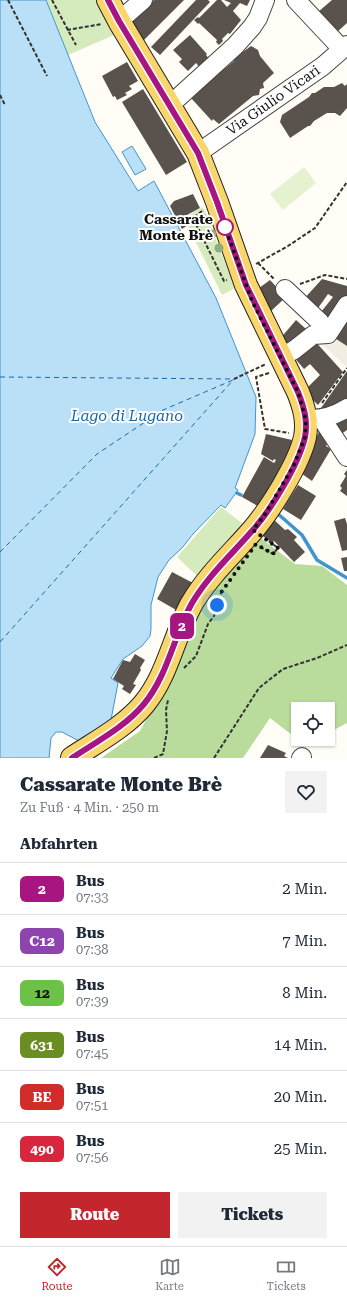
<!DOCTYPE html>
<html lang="de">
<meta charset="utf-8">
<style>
:root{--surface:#fff;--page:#f2f2f3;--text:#1f2937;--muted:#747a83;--line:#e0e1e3;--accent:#c4262e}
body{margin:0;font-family:"Roboto Serif",serif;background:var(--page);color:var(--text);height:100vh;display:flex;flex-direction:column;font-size:15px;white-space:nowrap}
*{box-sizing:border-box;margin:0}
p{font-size:13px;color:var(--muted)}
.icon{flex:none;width:22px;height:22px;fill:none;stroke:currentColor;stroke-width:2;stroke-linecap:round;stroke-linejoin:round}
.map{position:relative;height:758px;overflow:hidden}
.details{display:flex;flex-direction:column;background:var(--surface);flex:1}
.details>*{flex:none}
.badge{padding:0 8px;border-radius:6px;font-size:14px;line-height:26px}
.fabs{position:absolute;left:291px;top:702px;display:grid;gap:8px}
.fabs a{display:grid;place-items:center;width:44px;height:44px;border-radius:0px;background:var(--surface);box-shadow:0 1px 3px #0004;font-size:20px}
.you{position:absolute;width:20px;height:20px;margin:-10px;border:3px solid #fff;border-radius:50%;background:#1a73e8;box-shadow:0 0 0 6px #1a73e833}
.map>.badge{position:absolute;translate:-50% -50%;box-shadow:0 0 0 2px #fff}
h2{padding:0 20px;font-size:15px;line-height:36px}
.round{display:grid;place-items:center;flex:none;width:42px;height:42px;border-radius:0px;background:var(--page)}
.summary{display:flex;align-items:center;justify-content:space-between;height:68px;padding:0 20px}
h1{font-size:19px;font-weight:800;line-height:30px}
.cta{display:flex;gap:8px;margin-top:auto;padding:8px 20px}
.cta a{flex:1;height:46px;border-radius:0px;background:var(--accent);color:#fff;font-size:16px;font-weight:800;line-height:46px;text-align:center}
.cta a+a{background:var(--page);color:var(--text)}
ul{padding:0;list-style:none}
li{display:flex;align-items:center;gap:12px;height:52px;padding:0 20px;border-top:1px solid var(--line)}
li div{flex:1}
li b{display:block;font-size:15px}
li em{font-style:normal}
li .badge{min-width:44px;font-weight:700;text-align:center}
.tab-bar{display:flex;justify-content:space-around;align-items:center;height:56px;border-top:1px solid var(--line);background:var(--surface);font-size:11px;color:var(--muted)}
.tab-bar a{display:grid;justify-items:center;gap:2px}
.tab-bar .current{color:var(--accent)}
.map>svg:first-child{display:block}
</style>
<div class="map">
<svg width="347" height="758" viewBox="0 0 347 758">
<rect width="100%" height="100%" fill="#fffdf5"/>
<!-- green -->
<path fill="#d5ebbd" d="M46,0H97L114,35L68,55Z
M203,207L235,288L222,295L188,226L193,223L189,215Z
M221,507L243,524L197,576L177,557Z"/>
<!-- forest -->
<path fill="#b9dc9c" d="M258,536L295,564L322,566L347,585V723L328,733V709H298V739H316L305,745L270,718L243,758H101L140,731L162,691L193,621L237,556Z"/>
<!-- pitch -->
<path fill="#e6f2cf" d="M304,167L316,183L283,210L270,194Z"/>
<!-- plaza -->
<path fill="#f1ede2" d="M328,333L347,346V368L313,335Z"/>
<!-- water -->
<path fill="#b9e0f7" stroke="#3f96cf" d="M0,0H46L95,122L138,191L154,181L216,298L256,397L255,434L235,488L238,490L225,508L221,505L193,534L182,548L169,560L158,577L151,605V629L150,636L142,646L123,659L111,678L118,683L111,720L79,741L62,732H56L51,738L49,758H0Z
M132,146L146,169L135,175L122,152Z"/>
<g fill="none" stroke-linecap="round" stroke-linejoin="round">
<!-- stream -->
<path stroke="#3f96cf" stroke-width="3.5" d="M237,493L241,495
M277,513L302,535L317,560L347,578"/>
<!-- ferry -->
<path stroke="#1768a6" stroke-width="1" stroke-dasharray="5 4" stroke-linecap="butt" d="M0,377L234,379
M0,552L97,454L163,410L233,380
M0,642L234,379"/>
</g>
<!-- building -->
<path fill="#5a524d" d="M154,0H184L143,41L130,17L143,12Z
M196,0H208L210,2L160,55L151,47Z
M217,0H221L227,7L231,3L224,0H250L247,6L240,3L233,11L241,20L230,34L228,33L222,39L223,41L219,45L216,42L217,40L199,23L198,24L194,20L198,17L199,18Z
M332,0H347V23L336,33L318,12Z
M190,35L207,54L206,55L211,61L201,69L196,63L188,71L179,62L182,59L173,50Z
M251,46L258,50L260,56L274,73L263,83L264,88L260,89L259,95L253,96L219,124L213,119L212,121L191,98L215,76L218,72L223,70L234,61L235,55L240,54Z
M127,62L138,81L129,86L132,89L125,93L127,95L117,100L115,96L113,97L102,76Z
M342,83L345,86L347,84V108L340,116L335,113H327L314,121L310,126H308L290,138L280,122L282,115L309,97L312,93H315L324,87H334Z
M143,89L187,162L166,175L122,102Z
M193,194L200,208L187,215L191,223L182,229L170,206L174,201Z
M322,279L347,286V298L330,326L317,317L333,297L328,294L316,311L303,300Z
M270,280L286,297L270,312L255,291Z
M347,313V346L330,335Z
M296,320L306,329L289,349L279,340Z
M312,338L343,372L318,405L304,391L320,375L310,364L304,369L292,355Z
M347,371V401L326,412L321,408Z
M347,417V430L337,437L331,428Z
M320,429L331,436L326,446L331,449L312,481L298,471L312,448Z
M266,434L292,440L287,459L261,508L242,497L264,457L274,463L276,460L274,459L273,461L261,454Z
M347,470V496L340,491L342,488L340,486L346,476L344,474Z
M298,485L316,496L301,520L283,509Z
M271,517L285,530L288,529L297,537L294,540L305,552L294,562L274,541L272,543L259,533Z
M345,518L347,524V550L342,551L334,521Z
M347,557V571H344L341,558Z
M172,572L193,583L178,611L157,599Z
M135,654L145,660L140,668L141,670L133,684L136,685L130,694L122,689L124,686L113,679L123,660L130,662Z
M268,745L286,753L284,756L288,758H260Z"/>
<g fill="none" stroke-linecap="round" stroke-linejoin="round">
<!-- minor casing -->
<g stroke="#444" stroke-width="20">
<path id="minor" d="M296,0L342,49
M119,21L143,0
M170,105L235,46L252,27L258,18L265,0
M198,153L323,66L347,45
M285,289L320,322
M281,357L294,350L313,335L328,334L347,305
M310,419C324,419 336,415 347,408
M322,419L347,457
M301,758L302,757"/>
</g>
<!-- major casing -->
<g stroke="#222" stroke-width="24">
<path id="major" d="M72,758C96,742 125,727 144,704C168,675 174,635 192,603C208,576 231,555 252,531C270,510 299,464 305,437C308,421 304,407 298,392L246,285L217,202L198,153L119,21L108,0"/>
</g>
<!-- path -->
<path stroke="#333" stroke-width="2" stroke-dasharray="4 2" stroke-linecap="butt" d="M8,0L47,76
M52,0L76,45
M67,30L102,24
M0,95L5,105
M202,211L193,218L224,281L227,280
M258,263L274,279
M256,264L288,246L315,228L347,182
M300,284L325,275L347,279
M269,373L256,377L265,429L289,433
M234,379L266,364
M322,403L347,368
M260,547L273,554L278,548L267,540
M184,668L196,656L208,624L214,616L221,593
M154,758L163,754L167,731L166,710L168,700
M214,758L259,688L283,669L317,658L347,645"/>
<!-- minor -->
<use href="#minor" stroke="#fff" stroke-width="18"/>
<!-- major -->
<use href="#major" stroke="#f9d66b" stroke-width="22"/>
</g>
<!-- trees -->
<g fill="#8dad7f">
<circle cx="203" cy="218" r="4.5"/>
<circle cx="212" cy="234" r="4.5"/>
<circle cx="219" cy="248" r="4.5"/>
</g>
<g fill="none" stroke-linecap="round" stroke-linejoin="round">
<!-- line casing -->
<g stroke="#fff" stroke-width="9">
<path id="line" d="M72,758C96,742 125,727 144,704C168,675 174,635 192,603C208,576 231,555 252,531C271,510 299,464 305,437C308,421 304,407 298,392L246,285L217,202L198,153L119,21L108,0"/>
</g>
<!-- line -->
<use href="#line" stroke="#a71580" stroke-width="6"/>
<!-- walk -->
<path stroke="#111" stroke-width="4" stroke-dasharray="0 7.2" d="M217,605L220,594L256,544L273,554L278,548L253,530L264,516L294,465L305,437L306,420L298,392L252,301L225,227"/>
</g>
<!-- markers -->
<circle fill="#fff" stroke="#a71580" stroke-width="2" cx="225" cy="227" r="8"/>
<g text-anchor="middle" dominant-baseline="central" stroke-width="4" stroke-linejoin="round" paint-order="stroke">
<!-- street labels -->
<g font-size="14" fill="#111" stroke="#fff">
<text transform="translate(273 100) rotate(-35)">Via Giulio Vicari</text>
</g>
<!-- stop labels -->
<g font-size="14" font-weight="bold" fill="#111" stroke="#fff" text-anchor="end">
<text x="213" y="219">Cassarate<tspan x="213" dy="16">Monte Brè</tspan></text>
</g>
<!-- water labels -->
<g font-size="15" font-style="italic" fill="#1768a6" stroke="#fff">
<text x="127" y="416">Lago di Lugano</text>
</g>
</g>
</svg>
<div class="fabs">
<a><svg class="icon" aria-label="locate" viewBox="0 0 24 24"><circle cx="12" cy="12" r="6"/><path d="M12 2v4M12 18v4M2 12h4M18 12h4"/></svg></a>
</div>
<div class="you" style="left:217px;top:605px"></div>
<b class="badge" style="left:182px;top:626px;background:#a71580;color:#fff">2</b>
</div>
<section class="details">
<div class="summary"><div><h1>Cassarate Monte Brè</h1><p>Zu Fuß · 4 Min. · 250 m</p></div><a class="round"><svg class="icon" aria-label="heart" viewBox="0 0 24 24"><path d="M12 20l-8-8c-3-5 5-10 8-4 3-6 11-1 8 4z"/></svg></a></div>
<h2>Abfahrten</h2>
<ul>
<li><span class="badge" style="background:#a71580;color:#fff">2</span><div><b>Bus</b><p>07:33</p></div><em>2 Min.</em></li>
<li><span class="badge" style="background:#8e44ad;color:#fff">C12</span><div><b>Bus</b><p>07:38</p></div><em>7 Min.</em></li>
<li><span class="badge" style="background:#6cc247;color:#111">12</span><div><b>Bus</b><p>07:39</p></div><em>8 Min.</em></li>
<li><span class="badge" style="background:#6b8e23;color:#fff">631</span><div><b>Bus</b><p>07:45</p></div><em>14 Min.</em></li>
<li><span class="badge" style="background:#d02c29;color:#fff">BE</span><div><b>Bus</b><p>07:51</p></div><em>20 Min.</em></li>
<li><span class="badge" style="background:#d7263d;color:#fff">490</span><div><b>Bus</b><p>07:56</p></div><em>25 Min.</em></li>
</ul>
<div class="cta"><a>Route</a><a>Tickets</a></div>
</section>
<nav class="tab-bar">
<a class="current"><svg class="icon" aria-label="directions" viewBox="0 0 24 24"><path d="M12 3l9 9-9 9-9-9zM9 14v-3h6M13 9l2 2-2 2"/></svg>Route</a>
<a><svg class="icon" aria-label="map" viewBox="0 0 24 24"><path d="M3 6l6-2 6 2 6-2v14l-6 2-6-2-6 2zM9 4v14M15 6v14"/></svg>Karte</a>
<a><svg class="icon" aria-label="tickets" viewBox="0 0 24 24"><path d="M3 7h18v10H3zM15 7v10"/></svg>Tickets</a>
</nav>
